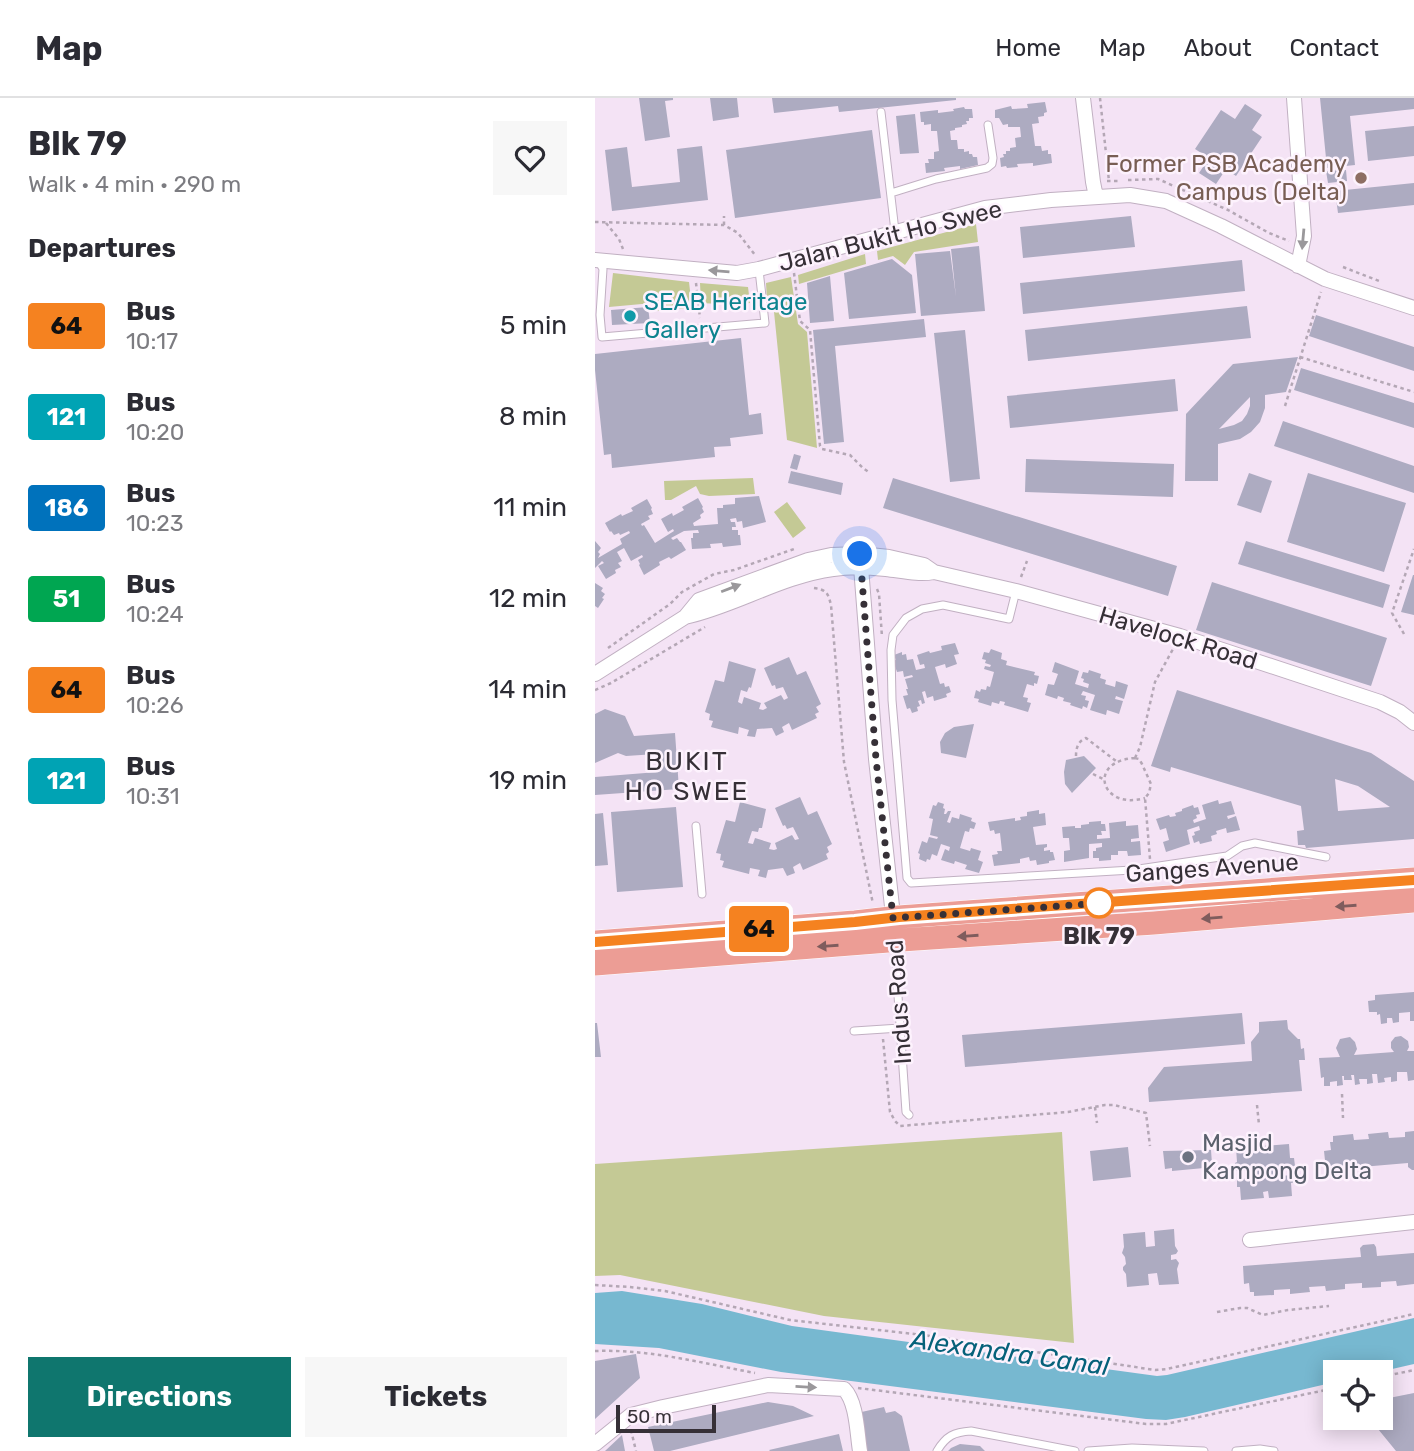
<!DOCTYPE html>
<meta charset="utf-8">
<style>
:root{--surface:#fff;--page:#f7f7f7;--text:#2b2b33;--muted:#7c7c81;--line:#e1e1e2;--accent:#0f766e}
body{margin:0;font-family:Rubik,sans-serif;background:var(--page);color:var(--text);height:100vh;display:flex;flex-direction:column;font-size:26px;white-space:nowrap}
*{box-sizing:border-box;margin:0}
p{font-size:23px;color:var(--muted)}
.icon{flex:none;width:38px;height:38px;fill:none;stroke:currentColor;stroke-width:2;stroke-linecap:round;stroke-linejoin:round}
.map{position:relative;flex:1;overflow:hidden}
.side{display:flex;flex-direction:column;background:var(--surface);width:595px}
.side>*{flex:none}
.badge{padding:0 14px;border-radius:5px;font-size:24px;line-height:46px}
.buttons{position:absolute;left:728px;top:1262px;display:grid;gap:14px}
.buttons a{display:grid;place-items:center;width:70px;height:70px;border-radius:0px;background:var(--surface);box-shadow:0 4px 18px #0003;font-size:35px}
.scale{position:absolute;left:21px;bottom:18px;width:100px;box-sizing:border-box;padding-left:7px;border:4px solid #363037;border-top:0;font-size:19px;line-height:24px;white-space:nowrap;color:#363037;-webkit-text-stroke:5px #fdf2fd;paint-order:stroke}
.you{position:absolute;width:35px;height:35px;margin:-18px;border:5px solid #fff;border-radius:50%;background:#1a73e8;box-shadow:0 0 0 10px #1a73e833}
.map>.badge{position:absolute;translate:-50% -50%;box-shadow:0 0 0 4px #fff}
h2{padding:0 28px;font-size:26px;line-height:63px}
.round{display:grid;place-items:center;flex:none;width:74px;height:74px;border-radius:0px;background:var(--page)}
.overview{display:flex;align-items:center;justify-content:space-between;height:119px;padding:0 28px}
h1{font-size:33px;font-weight:700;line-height:52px}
.button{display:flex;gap:14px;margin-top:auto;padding:14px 28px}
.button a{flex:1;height:80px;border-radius:0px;background:var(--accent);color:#fff;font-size:28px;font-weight:700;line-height:80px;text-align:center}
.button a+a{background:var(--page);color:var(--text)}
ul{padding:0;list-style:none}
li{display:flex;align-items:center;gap:21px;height:91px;padding:0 28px}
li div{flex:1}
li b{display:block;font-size:26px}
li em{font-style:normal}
li .badge{min-width:77px;font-weight:700;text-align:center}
header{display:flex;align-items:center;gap:42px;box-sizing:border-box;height:98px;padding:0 35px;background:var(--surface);border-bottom:2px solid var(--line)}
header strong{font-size:33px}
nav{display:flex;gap:38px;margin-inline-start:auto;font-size:24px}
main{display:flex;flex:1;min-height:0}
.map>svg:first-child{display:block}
</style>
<header>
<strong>Map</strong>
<nav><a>Home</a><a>Map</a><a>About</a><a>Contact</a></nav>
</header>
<main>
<section class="side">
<div class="overview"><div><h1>Blk 79</h1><p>Walk · 4 min · 290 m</p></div><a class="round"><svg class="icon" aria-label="heart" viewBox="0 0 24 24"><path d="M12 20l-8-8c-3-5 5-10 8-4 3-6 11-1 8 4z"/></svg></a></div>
<h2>Departures</h2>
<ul>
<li><span class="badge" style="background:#f58220;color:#111">64</span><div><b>Bus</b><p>10:17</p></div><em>5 min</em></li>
<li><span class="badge" style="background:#00a3b4;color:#fff">121</span><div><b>Bus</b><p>10:20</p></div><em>8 min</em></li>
<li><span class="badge" style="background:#0072bc;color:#fff">186</span><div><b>Bus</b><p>10:23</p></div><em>11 min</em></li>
<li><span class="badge" style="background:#00a651;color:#fff">51</span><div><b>Bus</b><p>10:24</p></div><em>12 min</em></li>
<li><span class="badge" style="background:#f58220;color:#111">64</span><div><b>Bus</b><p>10:26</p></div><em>14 min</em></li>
<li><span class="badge" style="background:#00a3b4;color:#fff">121</span><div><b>Bus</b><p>10:31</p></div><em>19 min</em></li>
</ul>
<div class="button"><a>Directions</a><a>Tickets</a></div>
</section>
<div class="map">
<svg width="819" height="1353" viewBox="0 0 819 1353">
<rect width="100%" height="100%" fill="#f4e3f5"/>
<!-- green -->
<path fill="#c4c995" d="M381,126L383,144L319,154L310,167L298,158L283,162L282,153Z
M270,156L271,166L204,186L203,177Z
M18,175L94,184L97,210L60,213L58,205L14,209Z
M196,179L203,226L212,234L222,350L192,342L178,204L172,203L171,185Z
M105,185L153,189L155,205L143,207L106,205Z
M158,380L160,396L114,398L105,396L101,388L76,402H70L69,383Z
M192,404L211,430L198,440L179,414Z
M467,1034L479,1245L229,1218L25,1177L0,1178V1066Z"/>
<!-- water -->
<path fill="#77b8d0" d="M27,1193L107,1206L197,1228L562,1278L572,1277L819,1220V1266L784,1274H740V1284L590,1319L571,1322L551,1321L186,1274L64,1250L0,1246V1195Z"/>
<!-- building -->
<path fill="#adabc1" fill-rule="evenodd" d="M44,0H78V2L70,3L75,39L50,43Z
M115,0H142L144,19L118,23Z
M177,0H361V2L244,14L243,8L179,15Z
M725,0H819V11L755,18L760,67L732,70Z
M450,4L452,14L449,15V18L443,19L444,25L437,26L440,48H446L447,53L453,52V56H456L457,65L438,68V65L422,66L423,69L412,70L411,68L406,69L405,60L409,59L408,56H411V53H415V50L421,49L420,40L426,39L425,29H413V26L408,27L404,20H400V12L416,8L417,11L433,10L432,6Z
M650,6L667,17L657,32L667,39L641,78L631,71L621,86L604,75L614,60L600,51L626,12L640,21Z
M369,9L370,11H377L378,20H374V23H371L372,26L367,27V29L360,30V32L355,33L356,42H362L363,51H369V54L374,53V56H377L378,59H382L383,67L365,71V68L349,70L350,73L331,75L330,65H334L333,61H339V54L344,53L342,33H336V26L329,27V24H326L325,14L343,12V15L359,13L358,11Z
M320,16L324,55L305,56L301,18Z
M819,28V58L773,63L770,33Z
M277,32L286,100L140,120L131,52Z
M107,48L113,102L17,113L10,52L32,49L37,89L85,84L82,51Z
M751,72L752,83L733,85L731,73Z
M819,85V107L743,115L740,93Z
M536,118L540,149L428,160L425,129Z
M384,148L390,213L326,218L320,156L355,153L361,199L356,151Z
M297,161L317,177L321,215L254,221L249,175Z
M647,162L650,193L428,216L425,185Z
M235,178L239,223L215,225L212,185Z
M652,208L656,240L433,263L430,232Z
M53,209L55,225L17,227L16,212Z
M721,217L819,249V273L714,238Z
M329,221L331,239L240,248L249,344L229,346L218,232Z
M370,232L385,381L355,384L339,235Z
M146,240L154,317L166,315L168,336L135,340L136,348L119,349L120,359L17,370L16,356L9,357L0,272V256Z
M703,259L691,294L670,297V310L665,324L656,334L645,341L623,346V383H590L591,316L638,266ZM655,299V308L652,316L647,323L639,327L624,331Z
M706,270L819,305V330L699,292Z
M580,281L583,313L415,330L412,298Z
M688,323L819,368V395L679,348Z
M199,356L206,358L202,372L195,370Z
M431,361L579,366L578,399L430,394Z
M196,373L248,385L246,397L193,385Z
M654,375L677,383L666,415L642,407Z
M713,375L811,405L789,474L692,444Z
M298,380L582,468L573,498L288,410Z
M164,398L171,424L148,430L147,423L142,424L141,420L135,421L136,424H140L141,429H137V432H143V437H145L146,447L128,449L127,445L115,446L116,450L97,451L96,440H98V435H104L103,432L89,433L76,440L78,442L82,440L85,444H86L91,452L76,461L74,459L64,464L65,467L49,477L44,467L45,466L43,462L48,459L47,457L36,463L29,450L22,454L27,463L23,465L26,469L20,472L21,475L11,481L3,468L9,465L7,463L0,470V443L6,450L3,454L5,456L3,460L27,446L25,441L35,435L34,433L25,437L24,435L19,437L16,433L15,434L10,425L26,416L27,418L38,413L36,410L52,401L57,410L56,411L58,416L53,418L55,421L46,426L47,428L49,427L60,445L79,433L78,431L73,434L66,421L77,415L78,418L89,412L87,409L103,400L108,409L107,410L109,414L105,417L106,420L98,425L99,428L123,426L122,410H128V407L140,406V400Z
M651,443L795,487L788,510L643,466Z
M818,477H819V517L806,514Z
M617,484L792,540L776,588L601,532Z
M0,485L8,490L6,493L10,496L7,500L9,501L3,510L0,508Z
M360,545L364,556L359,557L362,566L351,570L350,566L340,569L345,586L349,585L350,589L354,588L356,594L351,596L352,599L339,603L338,598L332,600L330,593L327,594L330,605L327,606L326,602L323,603L325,608L322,609L323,613L317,615L315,610L312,611L308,598L313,597L311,591H313L310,581L318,579L317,577L309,579L308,573L302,574L298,562H301L299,557L307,554V557L311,556L312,562L318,561L321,572L330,570L329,566L325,567L322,557L334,553L335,555L347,552L346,548Z
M396,551L407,555L406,561L412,563L411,567L440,574L439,577L444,578L442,586L439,585V588L432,586L428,599L433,600L432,604L436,605L433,614L409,607L410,604L405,603L404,606L397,604L396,608L383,604L384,601L379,600L381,592L385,594L386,591L391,592L392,588L395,589L399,574L389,571L390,568L395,569L396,567L390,565L391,562L387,561L389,554L394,555Z
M194,559L202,577L211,573L226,606L221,609L224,614L220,616L222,620L197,632L194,625L187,629L189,634L181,638L177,630L162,631L160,639L152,638L154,632L144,629L143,636L116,629L118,623L114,622L115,616L110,614L120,582L129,584L134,563L161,571L156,590L154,589L152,594L146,592L143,604L147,606L149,599L166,605L164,611L168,612L172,610L169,605L186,597L189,602L193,600L188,589L181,591L180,587L177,588L169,570Z
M460,564L484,573L480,586L493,590L494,586L488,584L489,581L486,580L488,574L493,575L494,572L506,576L505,580L511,582L510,586L520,589L521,583L533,587L529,601L521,598L520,601L528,603L524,616L512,612L511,617L495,612L500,597L488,593L486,597L491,598L490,602L494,603L492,610L488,608L487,611L475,607L476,605L468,603L469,600L463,598L462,601L450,597L453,586L459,587L463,576L457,574Z
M582,592L776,655L819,683V741L711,750L710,747H703L702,733L709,732L706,708L576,669L575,674L556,668ZM740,681L763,688L795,709L743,713Z
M10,611L30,618L39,638L80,635L84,691L0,697V679L63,674L61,656L31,658L23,655L0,665V616Z
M379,626L371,660L346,655L345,644L350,635L359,629Z
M489,658L501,670L477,695L470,686L469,674L471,662Z
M205,699L213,717L222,713L237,746L232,749L234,754L231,756L233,761L208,772L205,765L198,769L200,775L192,778L188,770L173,772L171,780L163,778L165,772L155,770L154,776L127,769L129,763L125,762L126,756L121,755L131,722L140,724L145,704L171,711L167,730H164L163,734L157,733L153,745L158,746L160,740L176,745L174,751L179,752L182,751L180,745L197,737L200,742L204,741L198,729L192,731L190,727L188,728L180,710Z
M623,702L624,706L636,703L640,716L632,718L633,721L641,718L645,732L632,735L631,730L621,733L622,736L616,738L617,743L605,746L604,743L599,745L597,738L600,737L599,734L605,732L604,728L592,732L595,746L571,754L568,744L574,742L571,730L565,732L561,721L574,717L575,719L581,718L580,715L587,713V711L598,707L599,710L603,709L605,716L601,717L602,720L598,722L599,725L611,721L607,707Z
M343,704L349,706L348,710L350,711L349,716H351L353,713H356L352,724L355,725L357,719L364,721L365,716L377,720L376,723L381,725L379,731L375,730L374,734L370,733L365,750L375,753L376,750L386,753L383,762L388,764L384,775L370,771L372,767L360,763L359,766L346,762L350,751L354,753L355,749L346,746L342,758L337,756L335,762L332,761L331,764L324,761L325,756L323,755L327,743L332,745L334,739L342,741L343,739L335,737L338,721L334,720L338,707L341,708Z
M81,709L88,789L22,794L16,714Z
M444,712V716L450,715L451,727L438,729L441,747L452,746V749L449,750V753L455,752V754H458L460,762L454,763V765L442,767L441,762L435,763L434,759L425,761V765L399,768L397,757L403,756L402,753H407L405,735L400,736L399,732L395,733L393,724L420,720V723L426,722L425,719L432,718V714Z
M8,715L13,767L0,768V716Z
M506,723V726H510L511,733H506L507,737H502V741L515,740L514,725L531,723V728L543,727L544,740L536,741V744L545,743L546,757L533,758L532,753H523V757H516V762L504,763V760H498V753H501V750L507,749V745L494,746V760L469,764V753L475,752L474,740H468L467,729L480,728V730H486V727L494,726V724Z
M819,894V923H815V914L804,915V924L798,925L797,920H792V925L786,926L785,916L782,917V914H774L773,903L780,902V897Z
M647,915L650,946L370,969L367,937Z
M692,922L693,931L703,941H705L706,951L709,950L710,962H704L707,993L554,1004L553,990L569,969L657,963L656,944L664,934V924Z
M0,925H2L6,959H0Z
M806,938L813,943L814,949L812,953H819V982L813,983L812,974H802V983L796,984V979L789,980L790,984L783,985L782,976H777L778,985L772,986V981H764L765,986L760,987L759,977H756L757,982H749V978H747L748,987L742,988V983L735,984V988H729V979L726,980L724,960L745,959L741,950L745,941L755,939L760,944L762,951L759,957L799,954L796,950V944L800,939Z
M819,1033V1072H817L813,1069V1065L731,1072L729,1053L736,1052L735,1044H738V1038L758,1036L759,1042L774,1041L773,1036L793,1034L794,1040L810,1039V1034Z
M694,1046L695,1060H699L700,1068L681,1070L682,1078L700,1077L701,1084L696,1085L697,1098L674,1100L673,1093L668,1094L669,1100L646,1102L645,1089H642V1081L658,1080L657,1072L641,1073L640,1065L642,1064L641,1050Z
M533,1049L536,1079L498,1083L495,1053Z
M616,1052L617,1066H612L613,1067L609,1068V1070L577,1073V1070L570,1071L568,1053Z
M579,1131L580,1148L583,1153L581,1156L576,1157V1162L581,1161L584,1165L582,1171L584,1186L564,1187L562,1175L553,1176L554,1187L532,1189L531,1176L528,1172V1169L531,1166L530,1159L527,1155L529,1149L528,1136L550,1134L551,1149L560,1148L559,1133Z
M779,1146L781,1149L782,1158L819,1155V1186L802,1188L801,1183L786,1184V1189L767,1190V1185L750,1186V1191L731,1193L730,1188L714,1189L715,1194L695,1196V1191L679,1192V1197L659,1198V1194H655L654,1185L649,1186L648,1168L766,1159L765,1150L768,1147Z
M41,1256L45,1280L0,1321V1263Z
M819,1295V1353H801L774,1320H786V1306L794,1300Z
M173,1304L198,1308L219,1318L75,1353H59L53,1329Z
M289,1309L291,1315L300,1313L307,1318L315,1353H272L262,1315Z
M244,1336L248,1353H175L174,1352Z
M27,1337L30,1353H10Z
M365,1346L385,1348L390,1353H353L356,1350Z"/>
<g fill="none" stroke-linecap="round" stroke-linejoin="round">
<!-- service casing -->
<g stroke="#c1b0c2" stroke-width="9">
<path id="service" d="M286,14L300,133
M296,95L341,81L392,70L397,66L398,60L393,27
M3,162L8,171L5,217L7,239L170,225L164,172
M421,493L414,521L348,507L327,511L311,520L298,537L296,552L297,602L312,780L316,785L537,772L632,758L647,748L660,745L731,759
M101,728L107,796
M301,847L302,883L311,1014L314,1017
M259,933L305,930
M342,1353C351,1338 359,1334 376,1333L480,1353
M493,1353L537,1350L609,1353
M641,1353L665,1351L679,1353"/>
</g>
<!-- minor casing -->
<g stroke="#c1b0c2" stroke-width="16">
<path id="minor" d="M488,0L498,84L501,99
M699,0L709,138L703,168
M0,162L142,175L164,171L390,110L456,102L535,97L571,103L626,128L730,181L819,210
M265,456L281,661L299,827
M90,519C140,508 186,478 238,471C255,468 274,469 291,471C308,473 323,477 339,474
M0,576L90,519L104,502L213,462L236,457L265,456L294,459L329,467L339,474L421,493L585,538L785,604L805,614L819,625
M655,1142L819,1124
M0,1346L36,1317L68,1309L173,1287L249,1291C262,1304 262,1335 265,1353"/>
</g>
<!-- primary casing -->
<g stroke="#fff" stroke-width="24">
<path id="primary" d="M0,844L260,824L304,819L819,781
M0,866L306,842L559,825L819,803"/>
</g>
<!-- path -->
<path stroke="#b4a7b5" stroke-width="2.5" stroke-dasharray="3.5 3.5" stroke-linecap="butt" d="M505,0L514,83
M533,82L563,81L633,112L674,135L694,143
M512,83H526
M0,124L129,127L143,135L160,157
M11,125L24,141L28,151
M129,127V118
M748,169L784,183
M199,175L205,223L215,232L225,348L227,351L255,357L268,370L275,375
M101,185L105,220
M705,259L819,294
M690,308L726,194
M426,479L432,463
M219,490C232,492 233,495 236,507L249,664L278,806
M282,491L284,496L287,539
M809,536L797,515L819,451
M13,550L75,506L87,494L119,476L139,472L199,451
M0,592L16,585L110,529
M481,658C481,650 483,643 491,640L521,663
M540,660L545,649L560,584L578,551
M540,660L544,661L547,666L556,686L554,695L550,700L555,761
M540,660C491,663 506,713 550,700
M498,676L510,682
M288,941L295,1014L300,1023L305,1028L473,1014L510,1007H519L551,1015L555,1048
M747,996L748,1020
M662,1007L664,1027
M500,1009L502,1025
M0,1187L35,1189L70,1193L195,1222L328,1237L560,1272L572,1271L819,1216
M622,1214L645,1210H652L668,1217L693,1212L734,1208
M0,1253C54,1251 107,1265 160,1275
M786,1279L819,1272
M263,1290L551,1326H571L740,1290
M36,1332L41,1353"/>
<!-- service -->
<use href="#service" stroke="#fff" stroke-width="7"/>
<!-- minor -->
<use href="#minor" stroke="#fff" stroke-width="14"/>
<!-- primary -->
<use href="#primary" stroke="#ec9d95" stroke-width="23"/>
</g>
<!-- one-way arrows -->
<defs><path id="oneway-solid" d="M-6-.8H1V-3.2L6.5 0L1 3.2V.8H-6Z" transform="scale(1.75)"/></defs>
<g fill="#9a989b">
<use href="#oneway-solid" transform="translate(708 141) rotate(95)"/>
<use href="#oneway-solid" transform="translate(124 173) rotate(-175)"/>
<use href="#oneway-solid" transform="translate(136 490) rotate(-21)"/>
<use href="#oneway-solid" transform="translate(211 1289) rotate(3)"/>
</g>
<g fill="#7f5c5d">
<use href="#oneway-solid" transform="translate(751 808) rotate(176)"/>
<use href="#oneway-solid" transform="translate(617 820) rotate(175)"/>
<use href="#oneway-solid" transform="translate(373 838) rotate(176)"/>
<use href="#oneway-solid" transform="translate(233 848) rotate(176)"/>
</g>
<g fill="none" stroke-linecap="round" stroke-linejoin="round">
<!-- line casing -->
<g stroke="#fff" stroke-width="16">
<path id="line" d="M0,844L260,824L304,819L819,782"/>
</g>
<!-- line -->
<use href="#line" stroke="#f58220" stroke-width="10"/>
<!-- walk -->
<path stroke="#363037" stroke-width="7" stroke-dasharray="0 12.6" d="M265,456L281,661L298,820L506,805H504"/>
</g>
<!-- markers -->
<circle fill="#8d6e63" stroke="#fdf2fd" stroke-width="2.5" cx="766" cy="80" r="7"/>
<circle fill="#0f9aa8" stroke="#fdf2fd" stroke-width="2.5" cx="35" cy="218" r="7"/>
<circle fill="#fff" stroke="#f58220" stroke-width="3.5" cx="504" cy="805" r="14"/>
<circle fill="#6b7280" stroke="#fdf2fd" stroke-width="2.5" cx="593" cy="1059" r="7"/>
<g text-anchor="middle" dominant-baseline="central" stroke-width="5" stroke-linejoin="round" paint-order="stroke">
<!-- education labels -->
<g font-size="24" fill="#785e54" stroke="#fdf2fd" text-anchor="end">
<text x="752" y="66">Former PSB Academy<tspan x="752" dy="28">Campus (Delta)</tspan></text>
</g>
<!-- street labels -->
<g font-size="24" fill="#363037" stroke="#fdf2fd">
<text transform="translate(295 138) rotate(-14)">Jalan Bukit Ho Swee</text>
<text transform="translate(583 540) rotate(17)">Havelock Road</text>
<text transform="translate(617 770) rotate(-4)">Ganges Avenue</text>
<text transform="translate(304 904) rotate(-94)">Indus Road</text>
</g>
<!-- culture labels -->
<g font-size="24" fill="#0d838f" stroke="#fdf2fd" text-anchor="start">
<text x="49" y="204">SEAB Heritage<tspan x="49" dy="28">Gallery</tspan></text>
</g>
<!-- stop labels -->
<g font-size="24" font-weight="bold" fill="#363037" stroke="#fdf2fd">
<text x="504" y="838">Blk 79</text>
</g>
<!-- worship labels -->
<g font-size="24" fill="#5b616d" stroke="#fdf2fd" text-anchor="start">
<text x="607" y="1045">Masjid<tspan x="607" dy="28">Kampong Delta</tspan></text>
</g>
<!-- neighbourhood labels -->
<g font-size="26" letter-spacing="2" fill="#363037" stroke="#fdf2fd">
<text x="92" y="663">BUKIT<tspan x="92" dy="30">HO SWEE</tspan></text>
</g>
<!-- water labels -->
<g font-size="26" font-style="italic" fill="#06617a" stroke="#fdf2fd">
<text transform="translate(415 1255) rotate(8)">Alexandra Canal</text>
</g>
</g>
</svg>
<div class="buttons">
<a><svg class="icon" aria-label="locate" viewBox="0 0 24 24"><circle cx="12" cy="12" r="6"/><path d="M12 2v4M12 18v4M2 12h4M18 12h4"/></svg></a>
</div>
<div class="scale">50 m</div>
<div class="you" style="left:265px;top:456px"></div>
<b class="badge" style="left:164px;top:831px;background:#f58220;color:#111">64</b>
</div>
</main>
